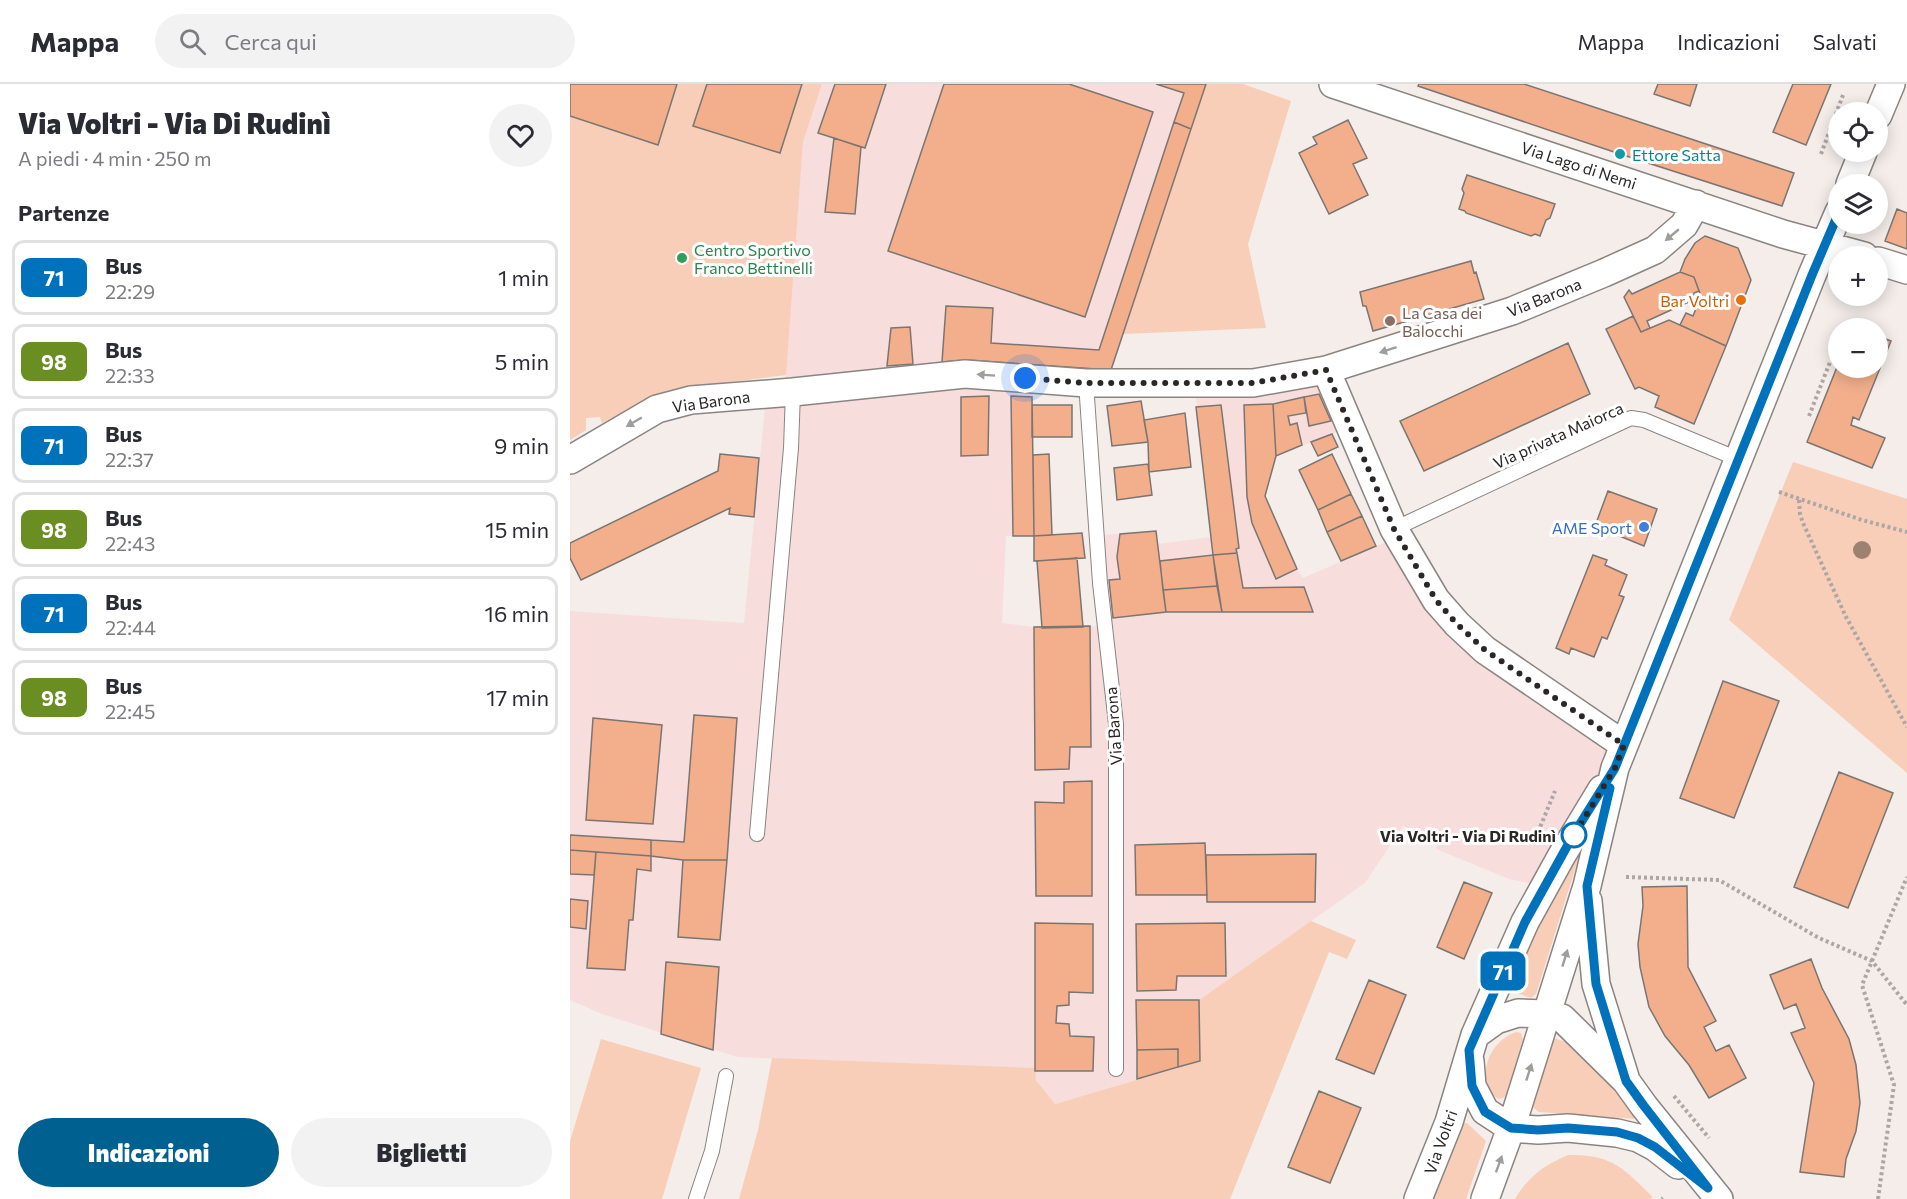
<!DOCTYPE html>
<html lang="it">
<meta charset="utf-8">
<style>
:root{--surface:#fff;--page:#f2f2f3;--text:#2b2b33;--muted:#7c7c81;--line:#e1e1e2;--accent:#006090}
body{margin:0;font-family:Commissioner,sans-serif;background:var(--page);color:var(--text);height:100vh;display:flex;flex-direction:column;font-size:22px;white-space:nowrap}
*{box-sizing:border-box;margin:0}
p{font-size:20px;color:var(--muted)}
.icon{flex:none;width:33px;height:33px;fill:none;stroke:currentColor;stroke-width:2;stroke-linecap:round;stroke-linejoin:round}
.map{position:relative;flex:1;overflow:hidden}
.details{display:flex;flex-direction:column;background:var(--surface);width:570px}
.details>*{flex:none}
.badge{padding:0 12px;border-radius:9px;font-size:21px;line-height:39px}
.fabs{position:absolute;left:1258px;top:18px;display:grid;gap:12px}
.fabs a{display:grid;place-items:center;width:60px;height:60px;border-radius:50%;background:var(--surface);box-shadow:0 3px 15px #0003;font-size:30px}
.you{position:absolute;width:30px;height:30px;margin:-15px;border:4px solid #fff;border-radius:50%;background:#1a73e8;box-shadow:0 0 0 9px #1a73e833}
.map>.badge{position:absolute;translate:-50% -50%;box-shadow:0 0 0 3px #fff}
h2{padding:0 18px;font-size:22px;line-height:54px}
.round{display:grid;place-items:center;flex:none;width:63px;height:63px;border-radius:32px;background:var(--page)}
.head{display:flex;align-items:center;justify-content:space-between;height:102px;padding:0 18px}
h1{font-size:28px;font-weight:800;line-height:45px}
.action{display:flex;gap:12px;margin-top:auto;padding:12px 18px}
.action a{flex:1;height:69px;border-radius:36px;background:var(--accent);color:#fff;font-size:24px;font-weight:800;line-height:69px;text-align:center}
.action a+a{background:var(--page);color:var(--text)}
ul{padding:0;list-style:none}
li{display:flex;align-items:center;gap:18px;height:75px;margin:0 12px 9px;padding:0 6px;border:3px solid var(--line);border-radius:12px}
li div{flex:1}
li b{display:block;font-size:22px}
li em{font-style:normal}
li .badge{min-width:66px;font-weight:700;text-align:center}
header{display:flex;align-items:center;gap:36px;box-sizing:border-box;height:84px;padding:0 30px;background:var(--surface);border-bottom:2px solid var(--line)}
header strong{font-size:28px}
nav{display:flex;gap:33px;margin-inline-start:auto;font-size:21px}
.search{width:420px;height:54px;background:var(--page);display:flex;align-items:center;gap:15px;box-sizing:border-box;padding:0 21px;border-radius:33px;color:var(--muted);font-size:22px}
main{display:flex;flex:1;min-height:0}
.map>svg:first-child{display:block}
</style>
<header>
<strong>Mappa</strong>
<div class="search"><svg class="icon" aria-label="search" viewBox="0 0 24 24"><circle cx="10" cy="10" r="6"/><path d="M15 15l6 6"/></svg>Cerca qui</div>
<nav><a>Mappa</a><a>Indicazioni</a><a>Salvati</a></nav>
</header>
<main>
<section class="details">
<div class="head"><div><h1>Via Voltri - Via Di Rudinì</h1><p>A piedi · 4 min · 250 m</p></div><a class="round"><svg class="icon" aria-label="heart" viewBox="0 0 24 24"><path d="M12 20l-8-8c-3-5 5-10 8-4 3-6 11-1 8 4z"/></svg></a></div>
<h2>Partenze</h2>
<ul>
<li><span class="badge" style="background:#0072bc;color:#fff">71</span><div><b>Bus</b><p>22:29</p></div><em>1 min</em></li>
<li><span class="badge" style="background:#6b8e23;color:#fff">98</span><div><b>Bus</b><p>22:33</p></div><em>5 min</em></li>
<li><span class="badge" style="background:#0072bc;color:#fff">71</span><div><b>Bus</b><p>22:37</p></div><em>9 min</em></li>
<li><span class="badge" style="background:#6b8e23;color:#fff">98</span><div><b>Bus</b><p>22:43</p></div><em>15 min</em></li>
<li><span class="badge" style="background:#0072bc;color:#fff">71</span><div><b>Bus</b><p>22:44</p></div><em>16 min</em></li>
<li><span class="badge" style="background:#6b8e23;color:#fff">98</span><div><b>Bus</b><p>22:45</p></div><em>17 min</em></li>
</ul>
<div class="action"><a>Indicazioni</a><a>Biglietti</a></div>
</section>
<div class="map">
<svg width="1337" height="1115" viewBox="0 0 1337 1115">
<rect width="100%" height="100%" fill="#f4edea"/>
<!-- industrial -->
<path fill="#f8dddd" d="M252,0H636L541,286L214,307L233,57Z
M754,292L777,344L707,372L695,412L727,485L733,494L823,455L862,520L1045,660L1031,703L964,800L939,795L866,765L869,758L833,742L795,799L629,916L630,977L484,1020L466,995L464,984L168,973L32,930L0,916V527L174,539L196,313L465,297L462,321L464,452H436L432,539L472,544L538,542L532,451L586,447L588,460L641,453L625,304Z"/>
<!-- green -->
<path fill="#f8ceb9" d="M0,0H252L233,58L216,291L107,305L84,312L32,339L30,333L16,334V346L0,356Z
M636,0H673L721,17L678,160L696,244L553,250Z
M1223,378L1337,415V689L1159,536Z
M1010,764L1011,766L966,910L961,914L937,905L958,850Z
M741,837L786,856L777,875L759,868L660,1115H169L188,1046L202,974L465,984L466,996L485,1020L630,977L629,916Z
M947,948L951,949L953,955L936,1011L933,1014L928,1015C903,995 920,955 947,948Z
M987,954V955L999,959L1005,963L1069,1032L1068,1035L969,1028L962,1023V1014L980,958Z
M31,955L131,984L92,1115H0V1057Z
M893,1039H897L916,1057L896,1115H860Z
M998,1071C1042,1070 1053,1084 1083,1113L1080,1115H945C958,1093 974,1081 998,1071Z"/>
<!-- building -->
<path fill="#f3af8b" stroke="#7b7572" stroke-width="1.5" d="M0,0H107L88,61L0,32Z
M137,0H232L210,69L123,42Z
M265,0H316L295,64L248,49Z
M374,0H499L583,28L515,233L318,167Z
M586,0H636L621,45L604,38L614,9Z
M849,0H954L1224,89L1212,122L1050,70L848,2Z
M1088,0H1127L1120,22L1084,10Z
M1223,0H1261L1236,61L1203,48Z
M778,36L797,74L783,80L798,111L759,130L729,69L747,60L743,53Z
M604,38L621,45L541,286L397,276L372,278L376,222L423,224L421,259L529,266Z
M264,54L291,63L285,130L255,128Z
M897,91L985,120L980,134L976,136L970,152L965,150L961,152L896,129L895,127L889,125L894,109L892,105Z
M1327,125L1337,129V165L1315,157Z
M1135,152L1168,164L1181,196L1156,262L1110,241L1116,229L1123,232L1131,212L1124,193L1110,188L1115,175L1125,159Z
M901,177L904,189L906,188L914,215L803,247L796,222H793L790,208Z
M1110,188L1124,193L1129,207L1124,209L1121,217L1077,237L1080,244L1071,248L1054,213L1059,206L1062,210Z
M1063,232L1071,248L1099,236L1156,262L1124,340L1085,323L1089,312L1069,303L1065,305L1036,245Z
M340,243L343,280L317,282L321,244Z
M1308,252L1321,257L1289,336L1283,333L1281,341L1315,354L1302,384L1237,358L1269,278V284H1308Z
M998,259L1020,310L854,387L830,337Z
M749,310L761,337L739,342L734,313Z
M419,312L418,371L391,372V313Z
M441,312L462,313L464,452H443Z
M734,313L736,329L718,332L720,341L727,339L732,361L706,372L703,320Z
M571,317L578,358L542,362L537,322Z
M703,320L706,372L695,412L727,485L706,495L682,439L677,413L674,321Z
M462,321H502V353H462Z
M651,321L669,464L666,465L667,469L643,471L626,323Z
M615,329L621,383L579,388L578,358L574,336Z
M762,350L768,363L748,372L741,358Z
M150,370L189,374L184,433L159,430L160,424L11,496L0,474V459L148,387Z
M479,370L482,451L464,452L463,371Z
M762,370L781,410L748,426L729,386Z
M578,380L582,411L547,416L544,384Z
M1038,407L1087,425L1074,462L1025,442Z
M781,410L792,432L757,448L748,426Z
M792,432L806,462L771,477L757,448Z
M586,447L596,528L543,534L539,496L550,495L547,473L550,450Z
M512,449L515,474L464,477V452Z
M667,469L673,504L734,503L743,528H652L643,471Z
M643,471L647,502L593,506L590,477Z
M1023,471L1037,476L1035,481L1057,491L1049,511L1054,513L1037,555L1032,553L1024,573L1001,564L999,570L986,564Z
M507,474L513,543L472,544L467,477Z
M647,502L652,528H596L593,506Z
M520,542L521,663H500L499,685L465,686L464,543Z
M1153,597L1209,617L1164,734L1110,714Z
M124,631L167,634L157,776H113L81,772V756L114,758Z
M23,634L92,641L83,740L16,736Z
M1269,688L1323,709L1278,824L1224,803Z
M522,697V812H466L465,718L494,719V698Z
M0,751L81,756V772L0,766Z
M635,759L637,811H566L565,761Z
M0,766L26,768L24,791L0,790Z
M26,768L81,772V787L67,785L63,836H59L55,886L17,884Z
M746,770L745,818H637L636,771Z
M113,776H157L150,856L108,853Z
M894,798L922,809L894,875L867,863Z
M1117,802L1118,883L1146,937L1134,943L1146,967L1159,961L1176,994L1139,1014L1119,981L1095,952L1079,923L1070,883L1068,860L1073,822L1072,803Z
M0,815L18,817L16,845L0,843Z
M465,839L523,840V909L499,908V921L487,922L486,939L499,940L500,952L524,953L523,987H465Z
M655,839L656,892H607L606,906L567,907L566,840Z
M1241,875L1252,904L1279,955L1286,981L1290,1019L1286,1047L1276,1075L1274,1093L1230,1088L1244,999L1221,949L1235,944L1226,920L1214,925L1200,891Z
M96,878L149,883L143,966L91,950Z
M799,896L836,911L804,990L766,975Z
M566,916H629L630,977L608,983V965L567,966Z
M608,965V983L567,995V966Z
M749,1007L791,1024L760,1099L718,1083Z"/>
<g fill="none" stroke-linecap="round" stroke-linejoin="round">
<!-- service casing -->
<g stroke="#8b8582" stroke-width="16">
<path id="service" d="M516,299L530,499L546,640V985
M824,445L1061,334L1074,336L1168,375
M187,750L221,364L223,308
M126,1115L142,1067L156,992"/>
</g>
<!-- minor casing -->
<g stroke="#8b8582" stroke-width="30">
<path id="minor" d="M763,0L1213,150L1294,172
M1308,31L1321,0
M1280,100L1293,68
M1308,177L1337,186
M756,286L824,445L866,516L887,540L915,566L1054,661
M0,376L87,325L121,316L223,308L395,290L516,299H683L756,286L942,227L1034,189L1085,166L1114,141L1126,120
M1018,817L1026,900L1055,993
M905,951L926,936L948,929L977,930L992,934L1056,997L1074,1022L1149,1115
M900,977L902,1002L915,1027L941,1044L968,1046L998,1044L1047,1049L1068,1054L1085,1063L1108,1081
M848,1115L879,1038L905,951L955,838L992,771L1032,705
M915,1115L941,1044L1017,802L1045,684L1242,191L1269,128"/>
</g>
<!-- path -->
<path stroke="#aca6a4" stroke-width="4" stroke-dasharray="3 3" stroke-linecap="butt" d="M1251,70L1273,11
M1239,332L1260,278
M1209,408L1292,436L1337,448
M1229,416L1230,430L1233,439L1276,533L1337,643
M968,748L985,707
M1056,793L1149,796L1249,854L1302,877L1337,921
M1104,1012L1139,1054
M1092,1115L1093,1114
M1308,1115L1324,1001L1292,901L1337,793"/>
<!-- service -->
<use href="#service" stroke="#fff" stroke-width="14"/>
<!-- minor -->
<use href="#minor" stroke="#fff" stroke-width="27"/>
</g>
<!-- trees -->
<circle fill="#9d8272" cx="1292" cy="466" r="9"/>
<!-- one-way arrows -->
<defs><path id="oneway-solid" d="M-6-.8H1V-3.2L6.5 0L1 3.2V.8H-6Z" transform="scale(1.5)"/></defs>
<g fill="#9f9e9d">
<use href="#oneway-solid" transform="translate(1102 151) rotate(140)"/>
<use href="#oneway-solid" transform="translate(818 266) rotate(162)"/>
<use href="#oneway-solid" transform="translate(416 291) rotate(-176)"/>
<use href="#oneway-solid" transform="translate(64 338) rotate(150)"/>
<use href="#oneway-solid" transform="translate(995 874) rotate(-73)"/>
<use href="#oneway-solid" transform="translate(959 988) rotate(-72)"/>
<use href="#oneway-solid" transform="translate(929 1080) rotate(-70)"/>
</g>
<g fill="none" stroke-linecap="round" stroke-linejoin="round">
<!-- line casing -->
<g stroke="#fff" stroke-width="14">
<path id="line" d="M1040,704L1017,802L1026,900L1056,997L1074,1022L1138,1104L1085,1063L1068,1054L1047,1048L998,1044L968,1046L941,1044L915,1028L902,1002L899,966L955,838L1005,748L1045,684L1242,191L1269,128"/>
</g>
<!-- line -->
<use href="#line" stroke="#0072bc" stroke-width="9"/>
<!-- walk -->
<path stroke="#2a2726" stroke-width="6" stroke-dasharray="0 10.8" d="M455,294L516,299H683L756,286L824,445L866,516L887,540L915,566L1054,661L1045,684L1004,751"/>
</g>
<!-- markers -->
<circle fill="#0f9aa8" stroke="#fff" stroke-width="2" cx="1050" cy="70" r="6"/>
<circle fill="#2e9e5b" stroke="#fff" stroke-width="2" cx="112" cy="174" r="6"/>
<circle fill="#e8710a" stroke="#fff" stroke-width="2" cx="1171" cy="216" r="6"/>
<circle fill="#8d6e63" stroke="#fff" stroke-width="2" cx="820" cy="237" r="6"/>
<circle fill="#3f7fe0" stroke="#fff" stroke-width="2" cx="1074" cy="443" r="6"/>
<circle fill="#fff" stroke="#0072bc" stroke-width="3" cx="1004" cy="751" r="12"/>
<g text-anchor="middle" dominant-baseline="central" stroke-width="6" stroke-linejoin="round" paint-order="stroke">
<!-- culture labels -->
<g font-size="16" fill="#0d838f" stroke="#fff" text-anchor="start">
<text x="1062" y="70">Ettore Satta</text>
</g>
<!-- street labels -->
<g font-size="16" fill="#2a2726" stroke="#fff">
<text transform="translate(1009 81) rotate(18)">Via Lago di Nemi</text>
<text transform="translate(974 213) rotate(-22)">Via Barona</text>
<text transform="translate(141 317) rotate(-8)">Via Barona</text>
<text transform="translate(988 351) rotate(-24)">Via privata Maiorca</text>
<text transform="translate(543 642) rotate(-94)">Via Barona</text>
<text transform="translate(870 1058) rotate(-70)">Via Voltri</text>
</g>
<!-- leisure labels -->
<g font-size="16" fill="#27864d" stroke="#fff" text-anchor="start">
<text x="124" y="165">Centro Sportivo<tspan x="124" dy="18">Franco Bettinelli</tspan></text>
</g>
<!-- food labels -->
<g font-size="16" fill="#c56008" stroke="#fff" text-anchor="end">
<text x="1159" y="216">Bar Voltri</text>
</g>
<!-- education labels -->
<g font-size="16" fill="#785e54" stroke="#fff" text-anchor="start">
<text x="832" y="228">La Casa dei<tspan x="832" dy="18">Balocchi</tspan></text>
</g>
<!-- shop labels -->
<g font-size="16" fill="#366cbe" stroke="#fff" text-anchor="end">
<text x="1062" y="443">AME Sport</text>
</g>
<!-- stop labels -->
<g font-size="16" font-weight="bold" fill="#2a2726" stroke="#fff" text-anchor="end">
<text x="986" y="751">Via Voltri - Via Di Rudinì</text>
</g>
</g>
</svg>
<div class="fabs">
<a><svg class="icon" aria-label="locate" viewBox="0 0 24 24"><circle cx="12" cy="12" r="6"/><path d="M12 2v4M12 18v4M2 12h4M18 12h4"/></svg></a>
<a><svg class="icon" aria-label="layers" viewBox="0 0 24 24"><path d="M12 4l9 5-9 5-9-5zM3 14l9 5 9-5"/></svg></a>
<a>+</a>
<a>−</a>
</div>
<div class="you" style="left:455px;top:294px"></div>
<b class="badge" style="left:933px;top:887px;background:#0072bc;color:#fff">71</b>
</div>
</main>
